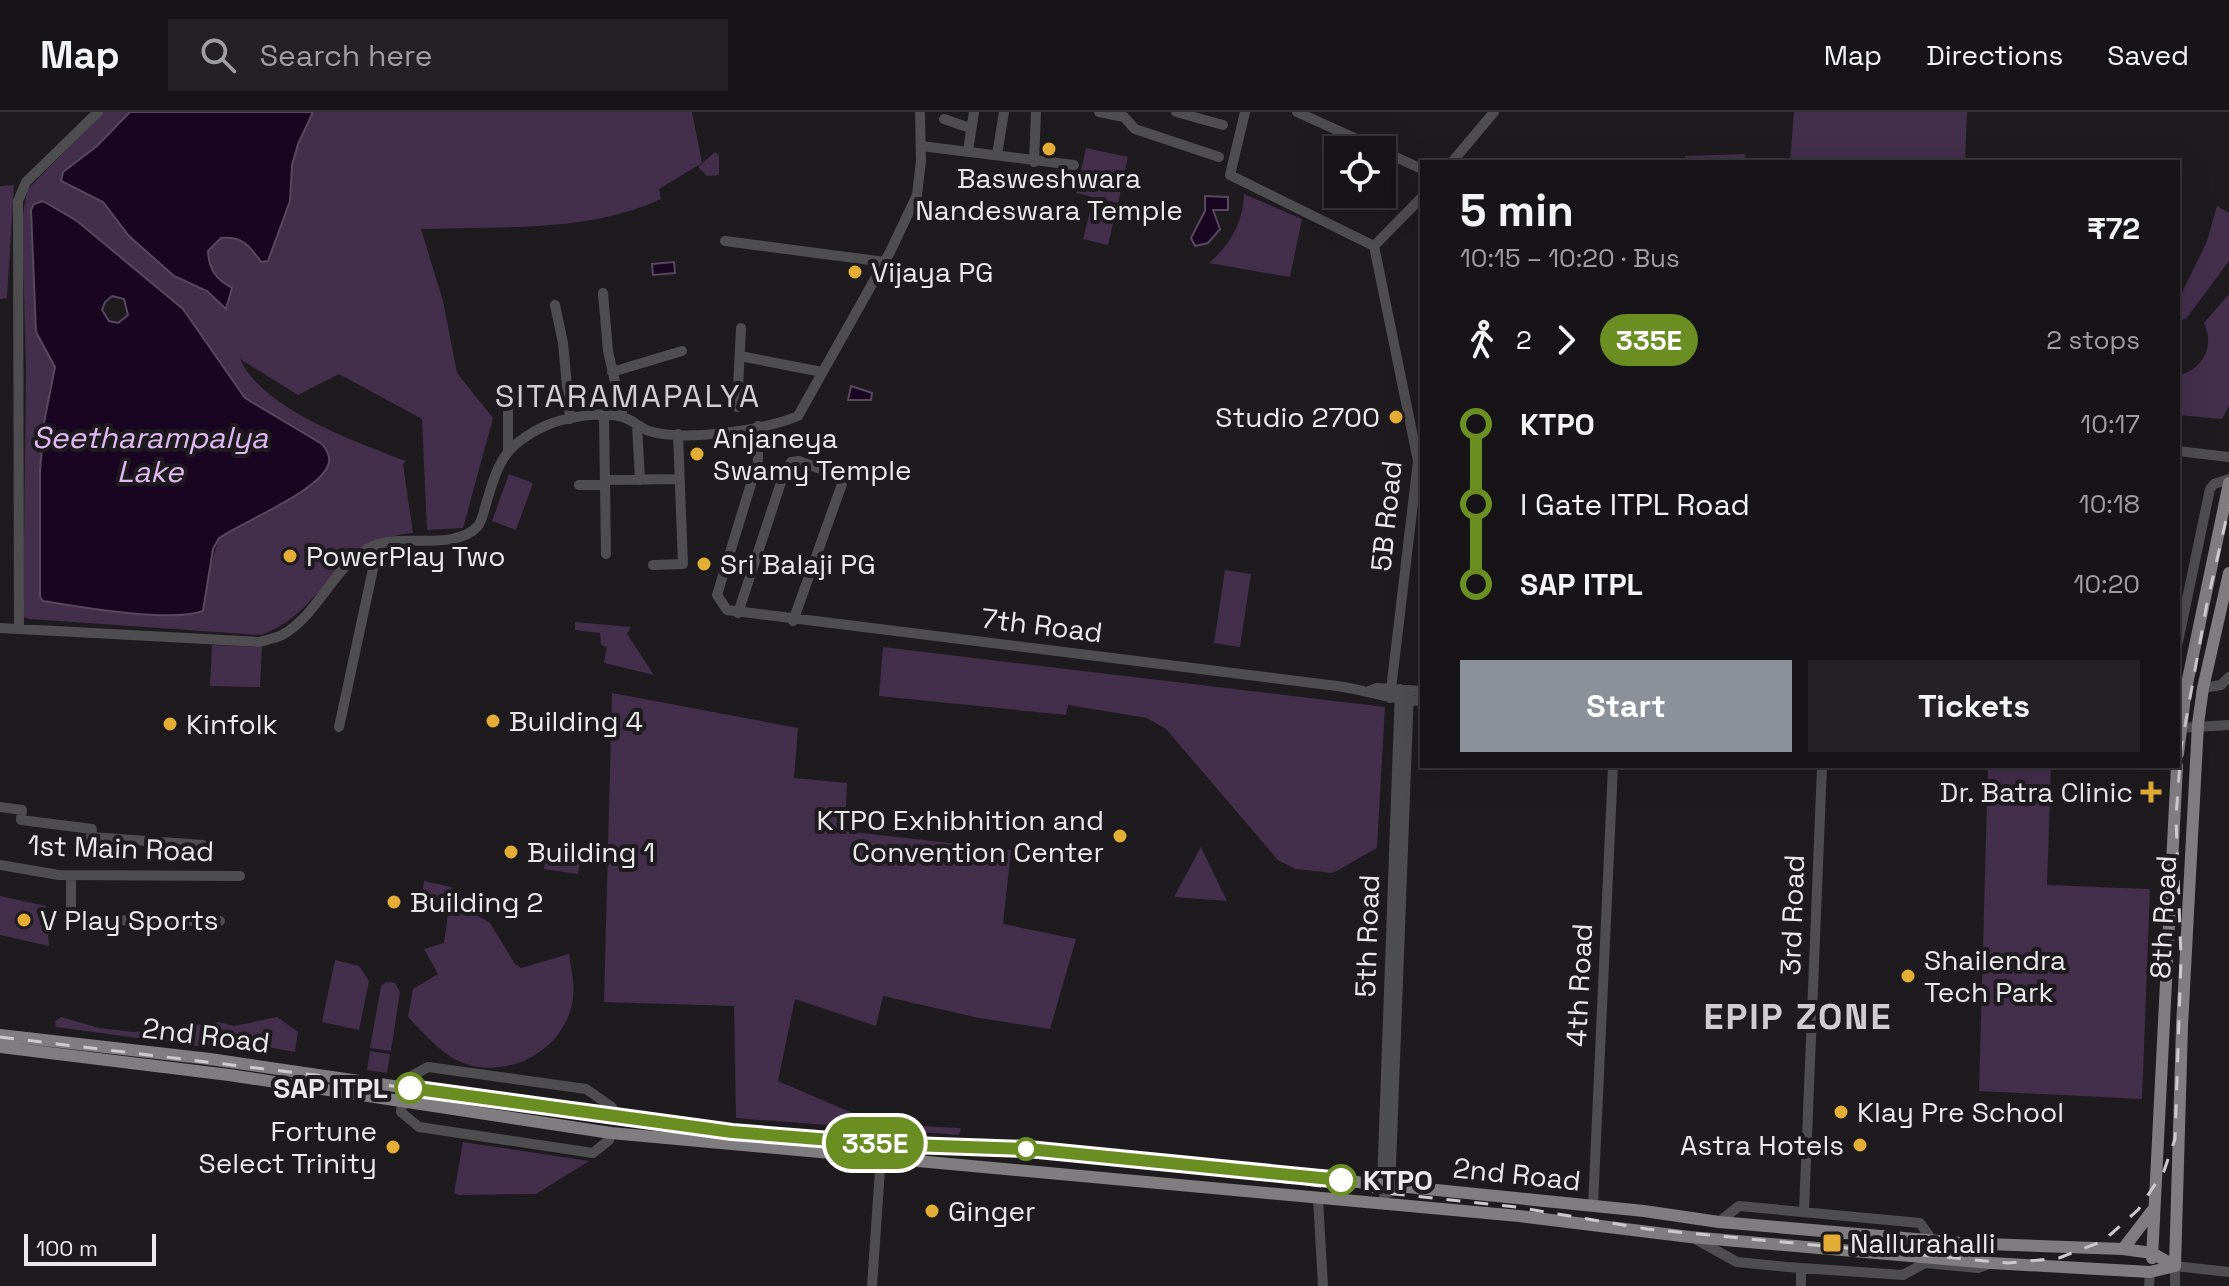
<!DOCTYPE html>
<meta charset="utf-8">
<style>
:root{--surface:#161417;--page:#232124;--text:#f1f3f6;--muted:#9e9ea1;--line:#353336;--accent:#8c9099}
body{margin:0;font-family:"Space Grotesk",sans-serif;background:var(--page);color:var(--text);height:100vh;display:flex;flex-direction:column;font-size:30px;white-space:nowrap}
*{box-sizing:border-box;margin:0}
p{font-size:26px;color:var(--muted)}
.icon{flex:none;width:44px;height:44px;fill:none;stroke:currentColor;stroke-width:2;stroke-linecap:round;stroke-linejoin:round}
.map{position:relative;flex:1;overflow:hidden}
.drawer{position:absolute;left:1420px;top:48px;width:760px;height:608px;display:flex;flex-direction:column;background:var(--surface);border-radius:0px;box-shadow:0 8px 32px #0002,0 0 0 2px var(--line)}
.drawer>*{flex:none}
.badge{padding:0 16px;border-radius:26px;font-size:28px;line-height:52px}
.fabs{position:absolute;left:1324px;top:24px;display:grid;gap:16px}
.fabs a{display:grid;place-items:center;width:72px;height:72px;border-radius:0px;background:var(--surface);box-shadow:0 8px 32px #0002,0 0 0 2px var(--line);font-size:40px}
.scale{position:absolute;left:24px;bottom:20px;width:132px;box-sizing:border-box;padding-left:8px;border:4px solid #e9e8ea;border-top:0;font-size:22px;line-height:28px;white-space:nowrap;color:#e9e8ea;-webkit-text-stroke:6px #1e1b1f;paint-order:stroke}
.map>.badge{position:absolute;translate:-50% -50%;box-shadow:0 0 0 4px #fff}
.legs{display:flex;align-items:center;gap:12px;height:88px;padding:0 40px;font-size:26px}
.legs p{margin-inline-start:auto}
.head{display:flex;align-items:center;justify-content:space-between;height:136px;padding:0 40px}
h1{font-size:44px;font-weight:700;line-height:60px}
.cta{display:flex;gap:16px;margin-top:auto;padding:16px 40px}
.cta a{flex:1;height:92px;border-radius:0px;background:var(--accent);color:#fff;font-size:32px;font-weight:700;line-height:92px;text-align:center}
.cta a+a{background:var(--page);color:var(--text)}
ul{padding:0 40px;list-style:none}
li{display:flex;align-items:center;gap:28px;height:80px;font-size:30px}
li i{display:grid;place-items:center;width:12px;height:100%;margin:0 10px;background:currentColor}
li i::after{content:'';width:20px;height:20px;margin:-10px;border:6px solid;border-radius:50%;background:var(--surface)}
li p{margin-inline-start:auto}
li:first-child i{background:linear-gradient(#0000 50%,currentColor 0)}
li:last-child i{background:linear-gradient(currentColor 50%,#0000 0)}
header{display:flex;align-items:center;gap:48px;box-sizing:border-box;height:112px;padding:0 40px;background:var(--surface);border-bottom:2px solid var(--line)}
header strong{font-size:38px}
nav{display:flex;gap:44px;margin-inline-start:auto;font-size:28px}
.search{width:560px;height:72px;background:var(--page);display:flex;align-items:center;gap:20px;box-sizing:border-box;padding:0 28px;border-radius:0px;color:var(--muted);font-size:30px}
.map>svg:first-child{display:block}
</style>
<header>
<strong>Map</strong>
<div class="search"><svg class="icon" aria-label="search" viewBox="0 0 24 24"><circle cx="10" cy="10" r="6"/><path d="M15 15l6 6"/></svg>Search here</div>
<nav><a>Map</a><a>Directions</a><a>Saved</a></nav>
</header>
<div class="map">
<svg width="2229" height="1174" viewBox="0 0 2229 1174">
<rect width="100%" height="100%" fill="#1e1b1f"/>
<!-- green -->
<path fill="#432e4c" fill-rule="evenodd" d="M103,0H130L97,34L63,60L62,69L103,90L129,124L207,179L226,197L232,176C216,167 210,158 208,139L221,125C242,124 249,133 261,150C289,110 286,99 292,54C295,35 305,17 313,0H692L702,51L659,77L661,87C587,121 502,114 421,117L443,189L457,261L493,306L463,416L427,418L422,307L339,262L298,283L240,247C262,297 356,330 406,349L403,352L413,421C332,428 325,501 261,523L30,507L23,505L26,260L22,109L27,78ZM42,89L77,109L183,197L245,286L311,326L262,401L219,426L211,452L40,397L44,311L55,255L36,220L31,98Z
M1794,0H1967L1965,50H1790Z
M1086,36L1128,45L1118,91L1076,81Z
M715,40L719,43V63L707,64L698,55Z
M1745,42L1746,50H1685V44Z
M14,73L7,186L0,187V74Z
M1244,82L1302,107L1290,165L1209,151C1231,132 1243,110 1244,82Z
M1093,88L1117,94L1108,133L1083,127Z
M2217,94L2229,101V149L2186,207L2178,208V189L2207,129Z
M2229,182V293L2222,307L2178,303V264C2203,257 2215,235 2204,211Z
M509,362L533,371L516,418L492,409Z
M1225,458L1251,462L1240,535L1214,531Z
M575,510L631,515L627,522L654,563L604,551L607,535L601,533L600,521L575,518Z
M212,533L262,535L260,575L210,574Z
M883,535L1385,595L1377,736L1333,761L1295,757L1278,748L1166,617L1147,606L1068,593L1066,603L879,584Z
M612,581L798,616L794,666L847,671L845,719L1011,738L1003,812L1076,827L1050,917L979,906L883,884L876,914L795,887L778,969L878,1012L961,1016L959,1023L736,1006L734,894L604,890Z
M1988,654H2051L2047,773L2150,777L2142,987L1979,979Z
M547,735L582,740L578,762L544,757Z
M1201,735L1227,789L1174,785Z
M424,769L451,775L461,794L490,811L515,852L521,856L569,842C571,856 575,872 573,886C567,935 513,967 466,952C442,944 425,922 408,905L413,877L438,862L424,837L444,831L448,803L420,797Z
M0,784L46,794L49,834L0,823Z
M335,848L359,854L369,869L359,918L322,910Z
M386,870L395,871L400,880L391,939L370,936L381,874Z
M61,905L99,916L134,920L219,910L234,914L277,905L298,920L295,940L268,935L197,934L56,915L55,909Z
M370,939L390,942L387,961L367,958Z
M463,1030L589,1049L536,1082L459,1083L454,1081Z"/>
<!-- water -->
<path fill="#190421" stroke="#57485d" stroke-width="2" fill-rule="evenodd" d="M130,0H313L298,32L292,53L290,89L268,149L261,150C249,133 242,124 221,126L208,139C209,158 216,167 232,176L226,197L207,179L174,164L129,124L103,90L61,69L63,60L97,34Z
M1205,84L1228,85V98H1213L1220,117L1208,131L1195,134L1191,126L1205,99Z
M43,89L77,109L183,197L245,286L322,332C326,337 330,344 329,350C325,377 242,410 219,426L213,437L203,499C170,511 80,495 43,489L40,485V359L44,311L55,255L36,220L31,98L34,92ZM112,184L124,187L128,203L118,211L109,209L102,198L105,190Z
M674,150L675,161L653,163L652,152Z
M851,274L872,281L871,288H848Z"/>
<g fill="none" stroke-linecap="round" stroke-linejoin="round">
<!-- minor -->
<path stroke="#4e4d4f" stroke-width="10" d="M1099,0L1124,5L1135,17L1219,45
M1176,0L1223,13
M1245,0L1230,63L1374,134
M1297,0L1381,38
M944,7L970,16
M921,34L1074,53
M968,39L974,0
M1382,39L1422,57
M997,43L1004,0
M1034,50L1036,0
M1452,50L1494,0
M725,129L885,150
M1374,134L1418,349L1390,586
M1374,134L1422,85
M603,181L608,239L623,305
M555,193L563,231L570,307
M740,244L822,260
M612,260L682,239
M508,286V338
M737,295L741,216
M604,304L606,442
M637,313L640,368
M758,314V349L717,483L727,498L1337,574C1366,578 1392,588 1422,589
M2178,339L2229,345
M605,368L678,367
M579,373H605
M653,453L683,452L678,322
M738,501L783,364L791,350L799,349L842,365V372L793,509
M19,515L18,89L26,70L98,0
M0,516L259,530C266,528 276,526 282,523C319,503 334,451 373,434C403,421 454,440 478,414C482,409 484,399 486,392C498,351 504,333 545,314C565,305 601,299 622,305C632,307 640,316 649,319C685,330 764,318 798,304L890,140L917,83L921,49L920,0
M2178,530L2210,377L2214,372L2229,367
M2203,576L2221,573L2229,565
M1369,579L1377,576L1422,579
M339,615L376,443L373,434
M2178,616L2229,613
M0,695L22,698L21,708L92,717L91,725L203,733
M0,753L59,763L240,764
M71,764V808L220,809
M406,976L408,966L428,955L586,977L612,995V1006
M402,989L401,1000L419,1015L593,1041L609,1028L611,1021
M1390,1080L1409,578
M1318,1087L1323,1174
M1386,1093L1382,1072L1400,577
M1593,1094L1613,654
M1804,1099L1822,654
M1719,1110L1739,1094L1920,1111L1932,1128
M1697,1128L1737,1150L1787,1155L1903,1163L1925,1151L1978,1156L1989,1152
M872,1174L881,1043
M1801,1174V1156
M2149,1174L2150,1160
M2175,1174V1154L2229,1160"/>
<!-- major -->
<path stroke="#807d81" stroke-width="12" d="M2178,642L2186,577L2229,371
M0,923L210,947L612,1006L729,1019L881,1032L1040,1038L1644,1099L1719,1110L1961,1131L2123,1137L2152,1141L2175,1154
M0,935L229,963L611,1021L1519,1104L1690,1125L1991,1151L2150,1160L2175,1154
M2123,1137L2152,1099
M2152,1146L2177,654
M2175,1154L2182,914L2198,612L2203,576L2229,461"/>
<!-- rail -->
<path stroke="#cbcacc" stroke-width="3" stroke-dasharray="14 14" stroke-linecap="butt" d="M0,925L348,967L609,1008L1110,1051L1516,1095L1647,1117L1760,1128L2008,1151L2059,1146L2103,1129L2138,1098L2164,1059L2175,1027L2181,847L2176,705L2181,636L2207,491L2229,395"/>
</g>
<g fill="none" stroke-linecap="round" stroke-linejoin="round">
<!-- line-1 casing -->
<g stroke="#fff" stroke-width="18">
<path id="line-1" d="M410,976L732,1020L881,1032L1028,1037L1341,1068"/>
</g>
<!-- line-1 -->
<use href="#line-1" stroke="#6b8e23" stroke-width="12"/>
</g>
<!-- markers -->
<g fill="#e4ad35" stroke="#1e1b1f" stroke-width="3">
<circle cx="1049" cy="37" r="8"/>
<circle cx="855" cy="160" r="8"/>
<circle cx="1396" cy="305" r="8"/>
<circle cx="697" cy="342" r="8"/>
<circle cx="290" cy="444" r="8"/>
<circle cx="704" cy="452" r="8"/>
<circle cx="493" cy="609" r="8"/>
<circle cx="170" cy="612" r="8"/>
<path d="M2147 668h8v8h8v8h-8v8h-8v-8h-8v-8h8z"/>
<circle cx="1120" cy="724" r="8"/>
<circle cx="511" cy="740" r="8"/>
<circle cx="394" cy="790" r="8"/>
<circle cx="24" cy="808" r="8"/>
<circle cx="1908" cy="864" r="8"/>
<circle cx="1841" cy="1000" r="8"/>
<circle cx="1860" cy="1033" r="8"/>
<circle cx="393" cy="1035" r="8"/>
<circle cx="932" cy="1099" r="8"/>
<rect x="1822" y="1121" width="20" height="20" rx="4"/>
</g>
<g fill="#fff" stroke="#6b8e23" stroke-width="4">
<circle cx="410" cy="976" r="14"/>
<circle cx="1026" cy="1037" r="10"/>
<circle cx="1341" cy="1068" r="14"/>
</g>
<g text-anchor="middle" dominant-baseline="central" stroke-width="8" stroke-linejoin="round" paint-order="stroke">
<!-- poi labels -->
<g font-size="28" fill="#e9e8ea" stroke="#1e1b1f" text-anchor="start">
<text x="1049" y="66" text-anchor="middle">Basweshwara<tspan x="1049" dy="32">Nandeswara Temple</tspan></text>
<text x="871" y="160">Vijaya PG</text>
<text x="1380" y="305" text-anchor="end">Studio 2700</text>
<text x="713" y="326">Anjaneya<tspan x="713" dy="32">Swamy Temple</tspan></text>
<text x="306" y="444">PowerPlay Two</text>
<text x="720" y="452">Sri Balaji PG</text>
<text x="509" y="609">Building 4</text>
<text x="186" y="612">Kinfolk</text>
<text x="2133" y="680" text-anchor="end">Dr. Batra Clinic</text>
<text x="1104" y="708" text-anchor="end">KTPO Exhibhition and<tspan x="1104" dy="32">Convention Center</tspan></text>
<text x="527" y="740">Building 1</text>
<text x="410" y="790">Building 2</text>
<text x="40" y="808">V Play Sports</text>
<text x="1924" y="848">Shailendra<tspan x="1924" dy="32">Tech Park</tspan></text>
<text x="1857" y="1000">Klay Pre School</text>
<text x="377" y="1019" text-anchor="end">Fortune<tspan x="377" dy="32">Select Trinity</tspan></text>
<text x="1844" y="1033" text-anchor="end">Astra Hotels</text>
<text x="948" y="1099">Ginger</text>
<text x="1850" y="1131">Nallurahalli</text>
</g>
<!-- street labels -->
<g font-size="28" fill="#e9e8ea" stroke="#1e1b1f">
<text transform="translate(1386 404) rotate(-84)">5B Road</text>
<text transform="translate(1042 513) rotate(7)">7th Road</text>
<text transform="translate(121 736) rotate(2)">1st Main Road</text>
<text transform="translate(1792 803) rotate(-88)">3rd Road</text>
<text transform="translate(2163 805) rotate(-87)">8th Road</text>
<text transform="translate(1367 824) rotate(-88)">5th Road</text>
<text transform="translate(1579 873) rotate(-87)">4th Road</text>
<text transform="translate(206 923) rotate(7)">2nd Road</text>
<text transform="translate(1517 1062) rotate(6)">2nd Road</text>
</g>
<!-- stop labels -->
<g font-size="28" font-weight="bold" fill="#e9e8ea" stroke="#1e1b1f" text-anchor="end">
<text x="388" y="976">SAP ITPL</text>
<text x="1363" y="1068" text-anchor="start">KTPO</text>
</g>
<!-- water labels -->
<g font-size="30" font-style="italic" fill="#e2b8f4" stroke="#1e1b1f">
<text x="150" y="325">Seetharampalya<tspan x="150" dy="34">Lake</tspan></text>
</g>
<!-- quarter labels -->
<g font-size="32" letter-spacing="2" fill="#d0cdd2" stroke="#1e1b1f">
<text x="628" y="284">SITARAMAPALYA</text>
</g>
<!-- district labels -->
<g font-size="36" font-weight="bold" letter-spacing="2" fill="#d0cdd2" stroke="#1e1b1f">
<text x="1798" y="905">EPIP ZONE</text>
</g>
</g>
</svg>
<div class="fabs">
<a><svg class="icon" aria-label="locate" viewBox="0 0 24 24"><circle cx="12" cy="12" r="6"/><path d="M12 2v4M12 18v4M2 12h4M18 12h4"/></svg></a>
</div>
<div class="scale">100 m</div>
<b class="badge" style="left:875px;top:1031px;background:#6b8e23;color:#fff">335E</b>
<section class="drawer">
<div class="head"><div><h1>5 min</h1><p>10:15 – 10:20 · Bus</p></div><b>₹72</b></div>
<div class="legs"><svg class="icon" aria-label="walk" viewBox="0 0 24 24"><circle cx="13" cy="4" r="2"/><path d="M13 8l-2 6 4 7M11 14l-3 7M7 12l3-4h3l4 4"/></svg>2<svg class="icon" aria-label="forward" viewBox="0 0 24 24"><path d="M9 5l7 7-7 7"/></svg><b class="badge" style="background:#6b8e23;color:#fff">335E</b><p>2 stops</p></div>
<ul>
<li><i style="color:#6b8e23"></i><b>KTPO</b><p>10:17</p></li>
<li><i style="color:#6b8e23"></i><span>I Gate ITPL Road</span><p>10:18</p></li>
<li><i style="color:#6b8e23"></i><b>SAP ITPL</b><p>10:20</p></li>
</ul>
<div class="cta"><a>Start</a><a>Tickets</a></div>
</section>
</div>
